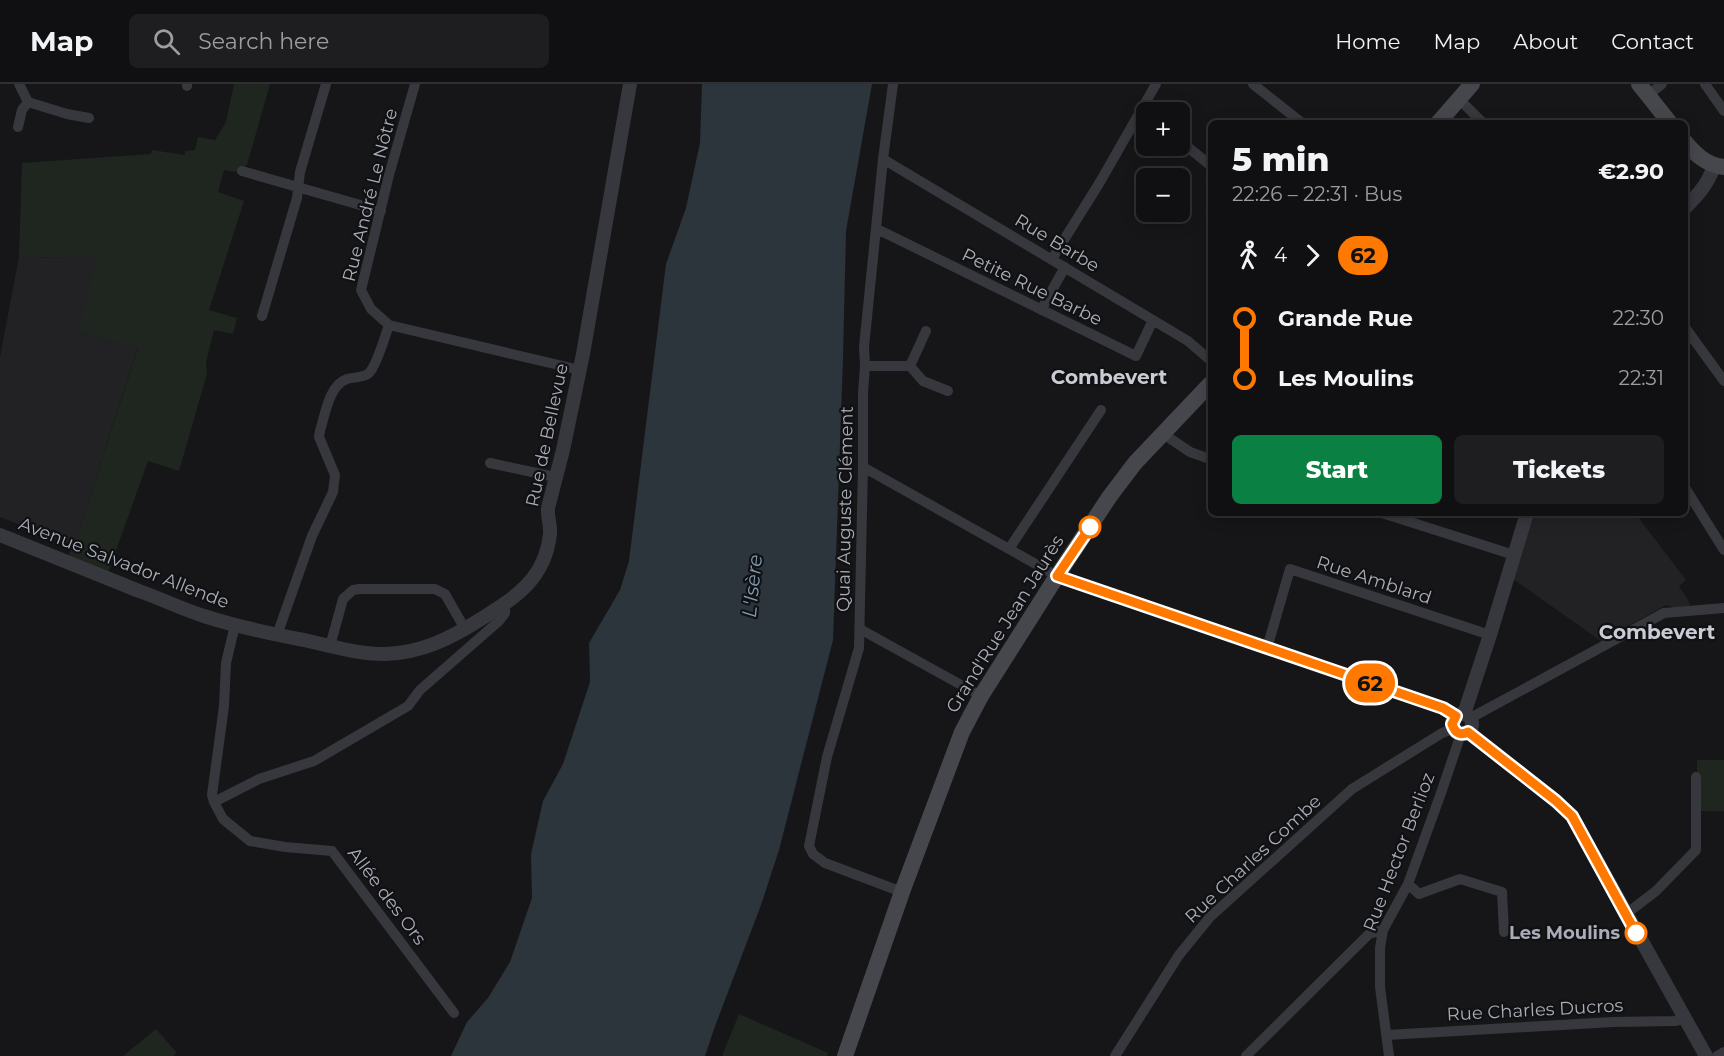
<!DOCTYPE html>
<meta charset="utf-8">
<style>
:root{--surface:#101012;--page:#1e1e20;--text:#f1f3f6;--muted:#9c9d9f;--line:#303032;--accent:#0b8043}
body{margin:0;font-family:Montserrat,sans-serif;background:var(--page);color:var(--text);height:100vh;display:flex;flex-direction:column;font-size:22px;white-space:nowrap}
*{box-sizing:border-box;margin:0}
p{font-size:20px;color:var(--muted)}
.icon{flex:none;width:33px;height:33px;fill:none;stroke:currentColor;stroke-width:2;stroke-linecap:round;stroke-linejoin:round}
.map{position:relative;flex:1;overflow:hidden}
.details{position:absolute;left:1208px;top:36px;width:480px;height:396px;display:flex;flex-direction:column;background:var(--surface);border-radius:9px;box-shadow:0 3px 15px #0003,0 0 0 2px var(--line)}
.details>*{flex:none}
.badge{padding:0 12px;border-radius:20px;font-size:21px;line-height:39px}
.controls{position:absolute;left:1136px;top:18px;display:grid;gap:12px}
.controls a{display:grid;place-items:center;width:54px;height:54px;border-radius:9px;background:var(--surface);box-shadow:0 3px 15px #0003,0 0 0 2px var(--line);font-size:30px}
.map>.badge{position:absolute;translate:-50% -50%;box-shadow:0 0 0 3px #fff}
.legs{display:flex;align-items:center;gap:9px;height:66px;padding:0 24px;font-size:20px}
.legs p{margin-inline-start:auto}
.summary{display:flex;align-items:center;justify-content:space-between;height:102px;padding:0 24px}
h1{font-size:33px;font-weight:800;line-height:45px}
.primary-button{display:flex;gap:12px;margin-top:auto;padding:12px 24px}
.primary-button a{flex:1;height:69px;border-radius:9px;background:var(--accent);color:#fff;font-size:24px;font-weight:800;line-height:69px;text-align:center}
.primary-button a+a{background:var(--page);color:var(--text)}
ul{padding:0 24px;list-style:none}
li{display:flex;align-items:center;gap:21px;height:60px;font-size:22px}
li i{display:grid;place-items:center;width:9px;height:100%;margin:0 8px;background:currentColor}
li i::after{content:'';width:15px;height:15px;margin:-8px;border:4px solid;border-radius:50%;background:var(--surface)}
li p{margin-inline-start:auto}
li:first-child i{background:linear-gradient(#0000 50%,currentColor 0)}
li:last-child i{background:linear-gradient(currentColor 50%,#0000 0)}
header{display:flex;align-items:center;gap:36px;box-sizing:border-box;height:84px;padding:0 30px;background:var(--surface);border-bottom:2px solid var(--line)}
header strong{font-size:28px}
nav{display:flex;gap:33px;margin-inline-start:auto;font-size:21px}
.search{width:420px;height:54px;background:var(--page);display:flex;align-items:center;gap:15px;box-sizing:border-box;padding:0 21px;border-radius:9px;color:var(--muted);font-size:22px}
.map>svg:first-child{display:block}
</style>
<header>
<strong>Map</strong>
<div class="search"><svg class="icon" aria-label="search" viewBox="0 0 24 24"><circle cx="10" cy="10" r="6"/><path d="M15 15l6 6"/></svg>Search here</div>
<nav><a>Home</a><a>Map</a><a>About</a><a>Contact</a></nav>
</header>
<div class="map">
<svg width="1724" height="972" viewBox="0 0 1724 972">
<rect width="100%" height="100%" fill="#161618"/>
<!-- built -->
<path fill="#222225" d="M19,173L97,174L138,263L74,462L0,433V273Z
M1533,429H1635L1686,496L1679,502L1691,521L1675,524L1666,521L1601,557L1513,495Z"/>
<!-- green -->
<path fill="#1e261f" d="M234,0H270L247,81L236,88L224,86L218,108L244,117L209,226L237,234L233,250L214,246L206,278L207,290L179,387L148,377L108,489L68,472L74,462L138,264L79,247L97,174L19,173L22,79L151,70L152,66L184,71L186,67L195,66L198,53L215,56L226,38Z
M1697,676H1724V727H1697Z
M739,930L828,969L827,972H722Z
M156,945L177,969L173,972H123Z"/>
<!-- water -->
<path fill="#2c353c" d="M702,0H872L846,147L843,274L833,556L779,766L761,821L714,945L705,972H451L467,938L488,914L510,878L532,814L531,770L543,717L563,680L590,598L589,559L620,506L629,477L666,180L686,124L700,59Z"/>
<g fill="none" stroke-linecap="round" stroke-linejoin="round">
<!-- minor -->
<path stroke="#37383d" stroke-width="10" d="M19,0L28,18L67,30L89,34
M415,0L389,91L361,206L371,225L389,241L580,286
M893,0L883,75L864,263L865,282L863,309V383L859,564L827,673L809,762L813,770L825,779L902,808
M1253,0L1302,39
M1705,0L1724,27
M187,2V0
M1648,11L1662,0
M1459,15L1483,39
M18,43L22,26L28,18
M1179,56L1210,81
M883,75L1188,257L1210,276
M242,87L381,127
M877,145L1136,272L1153,236
M1052,175L1100,98L1156,0
M1041,226L1065,183
M262,232L297,114L300,88L326,0
M1684,242L1724,297
M865,282H910L926,247
M910,282L923,297L948,307
M1162,349L1190,368L1210,375
M490,379L555,393
M863,383L1057,492L1444,624L1456,632
M1684,402L1724,466
M1382,429L1514,471
M1009,465L1101,326
M235,541L226,579L224,622L212,711L214,718L223,735L250,757L285,763L332,767L454,929
M860,545L981,612
M277,551L312,452L333,408L335,391L319,353L320,347C325,331 329,301 347,295C354,293 364,294 369,289C377,281 385,252 389,241
M330,562L343,515L353,506L359,505H435L445,510L465,545
M1267,564L1290,485L1490,551
M1472,636L1476,631L1664,529L1724,524
M214,718L259,695L314,677L408,622L420,606L499,537L505,529V520
M1408,800L1419,810L1460,795L1502,808L1504,848
M1626,830L1656,807L1696,766V693
M1387,951L1613,938L1675,937L1684,935
M1115,972L1179,871L1210,833L1352,705L1442,649L1453,645
M1246,972L1369,850L1383,846
M1389,972L1380,903V864L1383,846L1408,800L1441,709L1461,650
M1717,972L1724,968"/>
<!-- tertiary -->
<path stroke="#37383d" stroke-width="14" d="M1684,125C1698,111 1708,100 1714,82
M0,451C46,470 93,488 139,507C162,515 184,526 207,533C239,543 272,550 304,556C330,562 358,570 385,570C422,569 451,554 481,535C516,513 545,495 550,450C551,441 547,433 548,424L563,366L583,270L630,0
M1452 640a10 10 0 1 1 20 0a10 10 0 1 1-20 0Z
M1464,630L1490,551L1527,429
M1468,648L1556,717L1572,732L1706,972"/>
<!-- secondary -->
<path stroke="#45474d" stroke-width="16" d="M1639,0L1670,39
M1438,39L1472,0
M1684,57C1695,70 1706,81 1724,83
M845,972L902,808L962,648L981,612L1057,492L1110,412L1135,379L1210,300"/>
</g>
<g fill="none" stroke-linecap="round" stroke-linejoin="round">
<!-- line-1 casing -->
<g stroke="#fff" stroke-width="14">
<path id="line-1" d="M1090,443L1057,492L1443,624L1456,632L1452,640C1455,649 1460,652 1468,648L1556,717L1572,732L1636,849"/>
</g>
<!-- line-1 -->
<use href="#line-1" stroke="#ff7800" stroke-width="9"/>
</g>
<!-- markers -->
<g fill="#fff" stroke="#ff7800" stroke-width="3">
<circle cx="1090" cy="443" r="10"/>
<circle cx="1636" cy="849" r="10"/>
</g>
<g text-anchor="middle" dominant-baseline="central" stroke-width="4.5" stroke-linejoin="round" paint-order="stroke">
<!-- street labels -->
<g font-size="18" fill="#a8adb8" stroke="#111113">
<text transform="translate(370 111) rotate(-76)">Rue André Le Nôtre</text>
<text transform="translate(1057 159) rotate(31)">Rue Barbe</text>
<text transform="translate(1032 203) rotate(26)">Petite Rue Barbe</text>
<text transform="translate(547 351) rotate(-78)">Rue de Bellevue</text>
<text transform="translate(845 425) rotate(-89)">Quai Auguste Clément</text>
<text transform="translate(124 479) rotate(21)">Avenue Salvador Allende</text>
<text transform="translate(1374 496) rotate(18)">Rue Amblard</text>
<text transform="translate(1005 540) rotate(-58)">Grand'Rue Jean Jaurès</text>
<text transform="translate(1399 768) rotate(-69)">Rue Hector Berlioz</text>
<text transform="translate(1253 775) rotate(-43)">Rue Charles Combe</text>
<text transform="translate(387 812) rotate(53)">Allée des Ors</text>
<text transform="translate(1535 926) rotate(-3)">Rue Charles Ducros</text>
</g>
<!-- stop labels -->
<g font-size="18" font-weight="bold" fill="#a8adb8" stroke="#111113" text-anchor="end">
<text x="1620" y="849">Les Moulins</text>
</g>
<!-- neighbourhood labels -->
<g font-size="20" font-weight="bold" fill="#c9ccd4" stroke="#111113">
<text x="1109" y="293">Combevert</text>
<text x="1657" y="548">Combevert</text>
</g>
<!-- water labels -->
<g font-size="20" font-style="italic" fill="#7f9bb3" stroke="#111113">
<text transform="translate(752 502) rotate(-84)">L'Isère</text>
</g>
</g>
</svg>
<div class="controls">
<a>+</a>
<a>−</a>
</div>
<b class="badge" style="left:1370px;top:599px;background:#ff7800;color:#111">62</b>
<section class="details">
<div class="summary"><div><h1>5 min</h1><p>22:26 – 22:31 · Bus</p></div><b>€2.90</b></div>
<div class="legs"><svg class="icon" aria-label="walk" viewBox="0 0 24 24"><circle cx="13" cy="4" r="2"/><path d="M13 8l-2 6 4 7M11 14l-3 7M7 12l3-4h3l4 4"/></svg>4<svg class="icon" aria-label="forward" viewBox="0 0 24 24"><path d="M9 5l7 7-7 7"/></svg><b class="badge" style="background:#ff7800;color:#111">62</b></div>
<ul>
<li><i style="color:#ff7800"></i><b>Grande Rue</b><p>22:30</p></li>
<li><i style="color:#ff7800"></i><b>Les Moulins</b><p>22:31</p></li>
</ul>
<div class="primary-button"><a>Start</a><a>Tickets</a></div>
</section>
</div>
